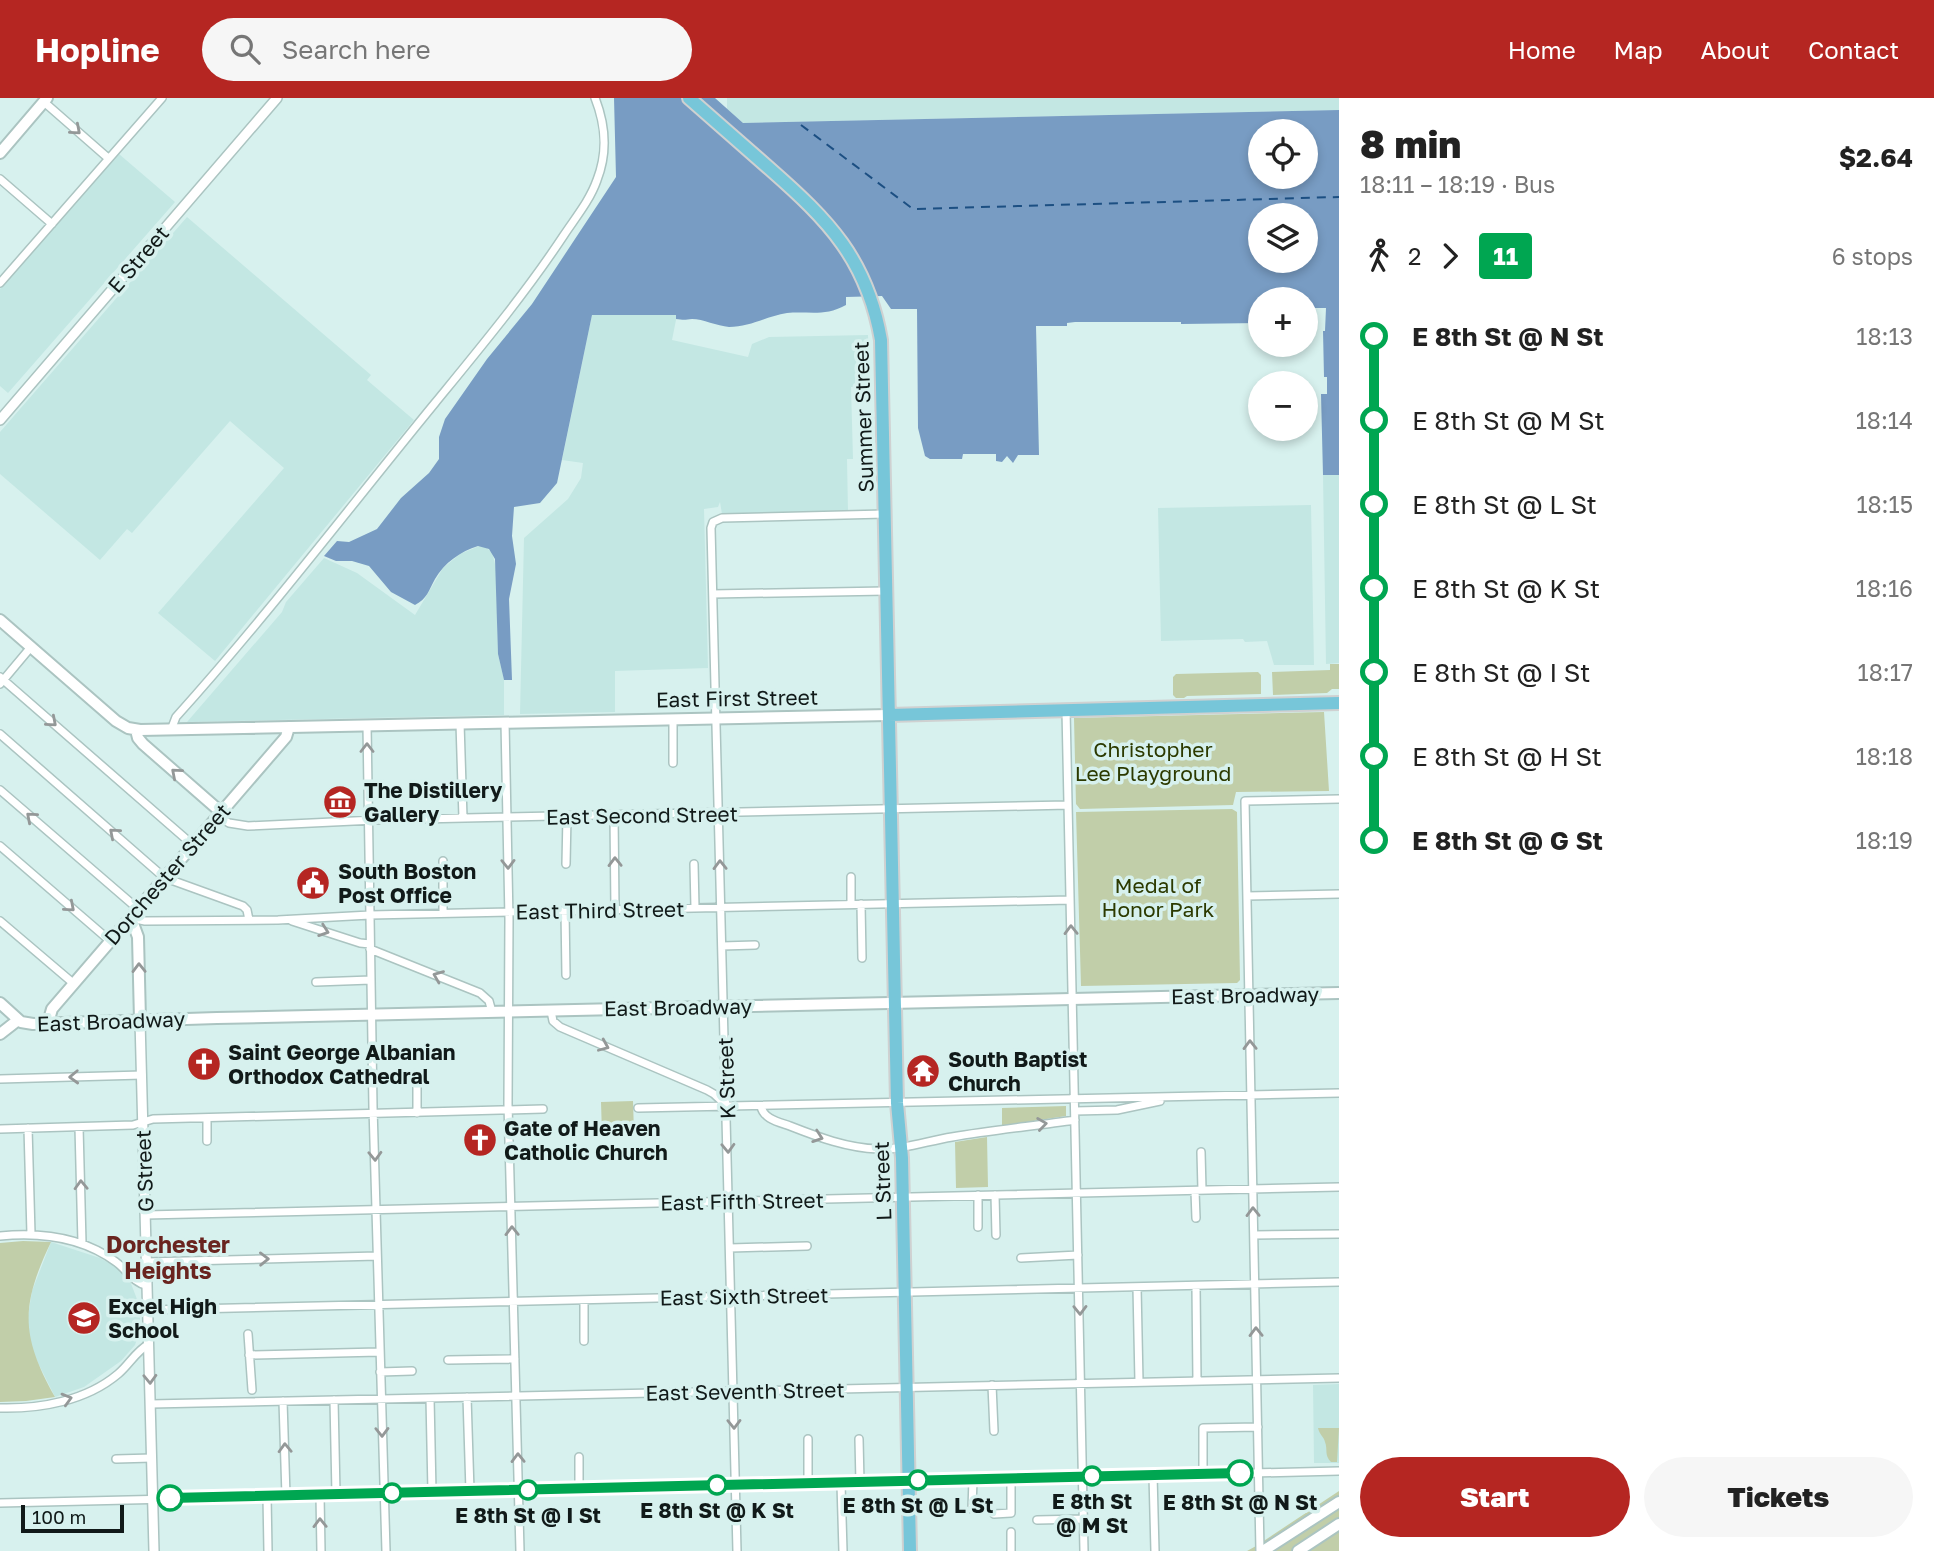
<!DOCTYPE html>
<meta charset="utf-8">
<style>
:root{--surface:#fff;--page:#f6f6f6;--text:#222;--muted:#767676;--accent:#b52622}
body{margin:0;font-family:"Golos Text",sans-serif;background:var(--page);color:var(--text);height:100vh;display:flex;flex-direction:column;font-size:26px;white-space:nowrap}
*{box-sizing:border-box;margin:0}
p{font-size:23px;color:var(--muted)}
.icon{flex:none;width:38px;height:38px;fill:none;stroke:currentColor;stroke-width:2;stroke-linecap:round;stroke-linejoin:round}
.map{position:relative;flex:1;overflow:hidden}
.panel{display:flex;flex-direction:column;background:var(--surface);width:595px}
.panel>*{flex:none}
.badge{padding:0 14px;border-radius:5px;font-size:24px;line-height:46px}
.fabs{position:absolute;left:1248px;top:21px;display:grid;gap:14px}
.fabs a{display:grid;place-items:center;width:70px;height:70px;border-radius:50%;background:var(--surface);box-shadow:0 4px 10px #0003;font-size:35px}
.scale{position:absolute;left:21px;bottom:18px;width:103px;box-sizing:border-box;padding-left:7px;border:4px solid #111a19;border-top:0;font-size:19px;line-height:24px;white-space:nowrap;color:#111a19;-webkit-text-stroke:5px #d7f1ee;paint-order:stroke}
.map>.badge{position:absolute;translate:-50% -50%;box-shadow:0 0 0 4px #fff}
.legs{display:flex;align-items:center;gap:10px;height:77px;padding:0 21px;font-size:23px}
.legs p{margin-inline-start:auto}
.overview{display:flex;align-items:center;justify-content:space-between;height:119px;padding:0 21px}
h1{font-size:38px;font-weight:800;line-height:52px}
.primary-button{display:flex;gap:14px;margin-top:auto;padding:14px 21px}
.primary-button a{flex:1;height:80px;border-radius:42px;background:var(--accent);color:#fff;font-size:28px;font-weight:800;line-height:80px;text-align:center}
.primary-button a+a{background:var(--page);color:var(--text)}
ul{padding:0 21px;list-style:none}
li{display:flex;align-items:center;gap:24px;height:84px;font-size:26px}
li i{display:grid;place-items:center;width:10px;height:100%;margin:0 9px;background:currentColor}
li i::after{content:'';width:18px;height:18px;margin:-9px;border:5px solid;border-radius:50%;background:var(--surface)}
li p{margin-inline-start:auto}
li:first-child i{background:linear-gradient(#0000 50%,currentColor 0)}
li:last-child i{background:linear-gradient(currentColor 50%,#0000 0)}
header{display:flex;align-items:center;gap:42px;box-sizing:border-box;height:98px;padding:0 35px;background:var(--accent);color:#fff}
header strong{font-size:33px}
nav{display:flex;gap:38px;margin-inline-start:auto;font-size:24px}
.search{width:490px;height:63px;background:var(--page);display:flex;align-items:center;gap:18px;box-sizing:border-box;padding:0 24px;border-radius:38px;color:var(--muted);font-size:26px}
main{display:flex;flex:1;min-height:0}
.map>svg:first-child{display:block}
</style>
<header>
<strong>Hopline</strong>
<div class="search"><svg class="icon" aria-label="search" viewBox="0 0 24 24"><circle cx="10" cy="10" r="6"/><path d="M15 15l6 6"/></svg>Search here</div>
<nav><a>Home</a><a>Map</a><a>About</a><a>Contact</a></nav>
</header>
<main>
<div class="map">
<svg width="1339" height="1453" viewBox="0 0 1339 1453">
<rect width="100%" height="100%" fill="#d7f1ee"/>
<!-- built -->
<path fill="#c3e7e3" d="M727,0H1339V12L743,25L727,11Z
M119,56L175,104L8,295L0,288V191Z
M187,119L371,277L367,282L414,322L215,563L158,515L284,370L230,323L132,435L127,431L100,462L0,376V334Z
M592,217H677L672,242L748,259L752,246L769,239L868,237L869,289H851L853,361H847L848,414L722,416L720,404L718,409L704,411L708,570L615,573V614L520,616L524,440L568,401L581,380L583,365L562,362Z
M1323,377H1339V565L1326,566Z
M1311,407L1314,567H1274L1267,543L1245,544L1243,541L1161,543L1158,410Z
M479,448H484L492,454L496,470L498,556L504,582V617L187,624L282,514L286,504L324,460L357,475L415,517L443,470L460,456Z
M51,1144L100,1160L116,1169L130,1183L140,1209V1232L135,1247L121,1263L84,1289L55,1299L33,1255L27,1224L32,1193Z
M1339,1286V1365H1314L1313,1287Z"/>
<!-- green -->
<path fill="#c1cea9" d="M1330,566H1339V591H1332L1327,595L1273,597L1272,574L1330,572Z
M1258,574L1261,577V596L1187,598L1184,600H1176L1173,597V579L1176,576Z
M1324,614L1329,693L1236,694L1233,707L1080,711L1076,706L1074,620Z
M1232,711L1237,714L1240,882L1237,885L1081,888L1076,714Z
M633,1003L634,1035L602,1036L601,1004Z
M1066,1008V1018L1002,1028V1010Z
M987,1039L988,1089L956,1090L955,1044Z
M23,1143L51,1144C21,1207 20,1237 55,1299L26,1303L0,1304V1145Z
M1318,1330H1339L1337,1364H1331C1324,1357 1328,1352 1325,1344C1324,1339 1319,1336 1318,1330Z
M1339,1393V1453H1247L1256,1448Z"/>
<!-- water -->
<path fill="#789cc3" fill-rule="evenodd" d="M614,0H715L743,25L1339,12V377H1323L1321,296H1327V279H1324L1323,233H1325L1326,210H1306V201H1260V225L1181,226V224H1075L1067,225V228H1036L1039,357H1018L1013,365L1007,358L1002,364L996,363V356H963L962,361H930L925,358L918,330L917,211H891L882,198L846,199V207C824,219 810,213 787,215C767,218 750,229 729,229C717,228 703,221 692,221C685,222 683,222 676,221V217H592L557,385L540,405L514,409L512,438L516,466L509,501L512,582H504L498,556L495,461L489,451L478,448C461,453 444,465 435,481C429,492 427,501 415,507L391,494L369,468L352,463H336L324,458L337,443L349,444L377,431L401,400L429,375L439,361V339L445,321L487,261L532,206L616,79ZM1260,33H1306V79H1260ZM1260,117H1306V163H1260Z"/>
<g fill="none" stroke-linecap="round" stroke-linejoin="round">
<!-- ferry -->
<path stroke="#1c4f82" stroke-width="2" stroke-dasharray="9 7" stroke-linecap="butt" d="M801,27L913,111L1339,99"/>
<!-- minor casing -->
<g stroke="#abc4c1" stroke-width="10">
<path id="minor" d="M44,4L108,60
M0,81L52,126
M0,185L162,0
M713,496L886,493
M0,579L194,748
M0,586L31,549
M1066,612L1084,1453
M673,621V665
M505,624L509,821L508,1006L520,1453
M460,625L463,720
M367,627L373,1009L386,1453
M171,632L176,619C267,518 349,410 435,305C480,250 525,196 564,137C576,119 590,102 597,82C608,54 606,28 595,0
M0,636L159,775L171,782L243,808L247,812L249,822
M0,692L138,811
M614,717L615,811
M219,719L229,725L248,728L375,722L1068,707
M0,748L109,842
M443,763V815
M566,766L567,718
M694,766L695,810
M1247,798L1339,796
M851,806V779
M861,806L862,860
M565,813L566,877
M131,820L145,823L278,822L370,817L1070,802
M0,823L73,885
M292,823L360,845L370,846
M722,848L755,847
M370,851L480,895L489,903L492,914
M316,884L371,882
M551,913L553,923L560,929L707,992L714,996L727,1008
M0,981L142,977
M417,983V1015
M761,1008C763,1021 779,1024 790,1028C818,1039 847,1050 878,1051C903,1052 927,1043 952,1039C993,1032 1034,1028 1075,1022
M638,1010L1339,995
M1075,1013L1117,1012L1160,1003
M207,1020V1043
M79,1029L82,1145
M28,1030L31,1136
M0,1031L133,1027L153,1021L543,1011
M1201,1054L1202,1092
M1195,1093L1196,1120
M978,1097V1129
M995,1097L996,1137
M145,1117L1339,1089
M1254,1137L1339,1136
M0,1138C41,1134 82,1139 116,1164C126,1171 134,1185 146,1187
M730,1150L807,1148
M1021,1160L1078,1157
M146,1164L377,1158
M1196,1188L1197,1283
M1137,1189L1139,1284
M584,1202V1243
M148,1212L1339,1184
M248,1236L252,1292
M249,1257L379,1254
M448,1262L515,1261
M380,1274L412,1273
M992,1287L994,1333
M467,1299L470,1393
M430,1300L432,1394
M334,1302L336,1396
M283,1303L286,1398
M151,1306L1339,1280
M0,1310C40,1311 86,1303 118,1276C129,1267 136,1253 149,1246
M808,1341V1387
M859,1341L860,1385
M579,1359V1391
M116,1361L152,1360
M1203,1376V1330L1258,1329
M1153,1377L1155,1453
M841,1386L843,1453
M320,1397L321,1453
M267,1398L268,1453
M0,1405L1339,1373
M972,1411L973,1381
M994,1416L1011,1415V1380
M1037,1422L1084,1421
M1011,1434V1453
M737,1453L711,430L713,424L722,420L885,416
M1260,1453L1245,703L1339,701"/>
</g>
<!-- tertiary casing -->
<g stroke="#abc4c1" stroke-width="12">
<path id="tertiary" d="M0,322L277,0
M140,922L154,1453"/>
</g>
<!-- secondary casing -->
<g stroke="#abc4c1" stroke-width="14">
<path id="secondary" d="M0,55L47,0
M0,522L116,623L128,630L140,632L889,617
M136,632L138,640L143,646L222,715
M131,820L138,839L140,922
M0,905L21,924L33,926L217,920L1339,895
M48,925L52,911L286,639L289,629
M0,936L18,922
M1263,1453L1339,1404
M1298,1453L1339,1426"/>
</g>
<!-- primary casing -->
<g stroke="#cfd1d1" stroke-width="16">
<path id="primary" d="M689,0C716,24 743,47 770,71C828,122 867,161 881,242L897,1005L902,1060L910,1453
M889,617L1339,605"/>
</g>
<!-- minor -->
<use href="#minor" stroke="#fff" stroke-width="7"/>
<!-- tertiary -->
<use href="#tertiary" stroke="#fff" stroke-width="9"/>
<!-- secondary -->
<use href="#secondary" stroke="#fff" stroke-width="10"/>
<!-- primary -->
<use href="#primary" stroke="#77c6d9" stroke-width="12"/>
</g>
<!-- one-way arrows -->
<defs><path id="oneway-chevron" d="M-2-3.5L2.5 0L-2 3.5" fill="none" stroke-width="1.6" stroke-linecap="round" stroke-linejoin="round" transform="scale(1.75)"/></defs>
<g stroke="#949898">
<use href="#oneway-chevron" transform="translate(76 32) rotate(41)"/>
<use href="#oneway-chevron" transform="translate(52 624) rotate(41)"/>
<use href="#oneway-chevron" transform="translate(367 650) rotate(-90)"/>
<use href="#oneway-chevron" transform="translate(176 675) rotate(-139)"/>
<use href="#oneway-chevron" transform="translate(31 719) rotate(-139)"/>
<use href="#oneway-chevron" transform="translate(114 735) rotate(-139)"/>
<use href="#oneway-chevron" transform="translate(615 764) rotate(-91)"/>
<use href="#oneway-chevron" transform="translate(508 766) rotate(89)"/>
<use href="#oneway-chevron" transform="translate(720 767) rotate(-91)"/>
<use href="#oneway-chevron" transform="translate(70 809) rotate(41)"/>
<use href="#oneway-chevron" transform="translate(1071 832) rotate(-91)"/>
<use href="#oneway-chevron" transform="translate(324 833) rotate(19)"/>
<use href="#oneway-chevron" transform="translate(139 870) rotate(-91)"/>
<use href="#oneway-chevron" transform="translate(438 878) rotate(-158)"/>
<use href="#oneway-chevron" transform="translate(1250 947) rotate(-91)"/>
<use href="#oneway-chevron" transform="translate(604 948) rotate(23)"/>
<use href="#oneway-chevron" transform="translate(74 979) rotate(178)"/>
<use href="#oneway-chevron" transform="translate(1042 1026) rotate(-8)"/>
<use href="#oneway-chevron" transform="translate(818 1039) rotate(19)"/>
<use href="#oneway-chevron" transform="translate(728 1050) rotate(88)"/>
<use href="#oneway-chevron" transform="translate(375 1058) rotate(88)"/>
<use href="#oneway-chevron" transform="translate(81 1087) rotate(-92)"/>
<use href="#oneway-chevron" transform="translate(1253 1114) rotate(-91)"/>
<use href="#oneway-chevron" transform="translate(512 1133) rotate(-91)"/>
<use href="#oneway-chevron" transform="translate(264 1161) rotate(-1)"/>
<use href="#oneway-chevron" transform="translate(1080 1212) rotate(89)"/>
<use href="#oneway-chevron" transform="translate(1256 1234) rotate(-91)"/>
<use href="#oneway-chevron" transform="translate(150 1281) rotate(88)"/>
<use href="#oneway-chevron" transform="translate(67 1301) rotate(-16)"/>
<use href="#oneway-chevron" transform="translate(734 1326) rotate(89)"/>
<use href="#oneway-chevron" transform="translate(382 1334) rotate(89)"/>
<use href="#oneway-chevron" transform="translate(285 1350) rotate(-92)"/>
<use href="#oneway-chevron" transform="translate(518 1360) rotate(-91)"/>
<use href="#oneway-chevron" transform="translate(320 1425) rotate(-91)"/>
</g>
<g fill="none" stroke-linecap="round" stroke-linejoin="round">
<!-- line-1 casing -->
<g stroke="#fff" stroke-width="16">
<path id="line-1" d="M170,1400L1240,1375"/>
</g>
<!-- line-1 -->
<use href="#line-1" stroke="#00a651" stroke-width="10"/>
</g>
<!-- icons -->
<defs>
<g id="museum-disc" transform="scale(1.75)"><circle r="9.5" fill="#b52622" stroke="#d7f1ee"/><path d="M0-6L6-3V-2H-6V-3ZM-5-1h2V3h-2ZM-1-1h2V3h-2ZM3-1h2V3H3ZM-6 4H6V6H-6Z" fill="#fff"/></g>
<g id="civic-disc" transform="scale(1.75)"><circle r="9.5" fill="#b52622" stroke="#d7f1ee"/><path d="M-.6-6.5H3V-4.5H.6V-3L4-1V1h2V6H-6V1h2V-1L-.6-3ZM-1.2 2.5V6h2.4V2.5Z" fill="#fff"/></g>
<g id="church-disc" transform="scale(1.75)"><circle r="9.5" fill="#b52622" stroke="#d7f1ee"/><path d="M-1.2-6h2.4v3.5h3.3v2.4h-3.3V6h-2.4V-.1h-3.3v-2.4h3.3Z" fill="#fff"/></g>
<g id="temple-disc" transform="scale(1.75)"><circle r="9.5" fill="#b52622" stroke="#d7f1ee"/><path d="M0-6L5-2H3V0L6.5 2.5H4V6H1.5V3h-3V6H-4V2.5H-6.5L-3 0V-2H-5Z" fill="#fff"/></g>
<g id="school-disc" transform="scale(1.75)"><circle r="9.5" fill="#b52622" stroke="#d7f1ee"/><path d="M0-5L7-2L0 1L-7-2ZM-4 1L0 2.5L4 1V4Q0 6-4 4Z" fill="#fff"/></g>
</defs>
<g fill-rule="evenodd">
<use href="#museum-disc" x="340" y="704"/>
<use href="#civic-disc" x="313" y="785"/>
<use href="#church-disc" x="204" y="966"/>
<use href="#temple-disc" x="923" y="973"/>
<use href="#church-disc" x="480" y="1042"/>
<use href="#school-disc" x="84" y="1220"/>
</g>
<!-- markers -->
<g fill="#fff" stroke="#00a651" stroke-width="3.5">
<circle cx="1240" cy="1375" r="12"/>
<circle cx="1092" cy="1378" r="9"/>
<circle cx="918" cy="1382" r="9"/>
<circle cx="717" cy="1387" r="9"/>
<circle cx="528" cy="1392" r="9"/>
<circle cx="392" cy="1395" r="9"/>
<circle cx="170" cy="1400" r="12"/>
</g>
<g text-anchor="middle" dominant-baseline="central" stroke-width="7" stroke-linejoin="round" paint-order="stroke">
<!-- street labels -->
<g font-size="21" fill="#111a19" stroke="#d7f1ee">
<text transform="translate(138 161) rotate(-49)">E Street</text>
<text transform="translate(863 319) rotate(-92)">Summer Street</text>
<text transform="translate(737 600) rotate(-1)">East First Street</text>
<text transform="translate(642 717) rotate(-1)">East Second Street</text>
<text transform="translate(167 776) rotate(-49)">Dorchester Street</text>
<text transform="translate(600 812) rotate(-1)">East Third Street</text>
<text transform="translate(1245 897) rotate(-1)">East Broadway</text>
<text transform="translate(678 909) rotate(-1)">East Broadway</text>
<text transform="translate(111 923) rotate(-2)">East Broadway</text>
<text transform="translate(726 980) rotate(-92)">K Street</text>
<text transform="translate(144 1073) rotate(-92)">G Street</text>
<text transform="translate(882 1083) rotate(-92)">L Street</text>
<text transform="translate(742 1103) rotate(-1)">East Fifth Street</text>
<text transform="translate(744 1198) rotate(-1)">East Sixth Street</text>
<text transform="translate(745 1293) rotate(-1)">East Seventh Street</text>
</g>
<!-- park labels -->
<g font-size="21" fill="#2c3a00" stroke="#d7f1ee">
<text x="1153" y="651">Christopher<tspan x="1153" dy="24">Lee Playground</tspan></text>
<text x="1158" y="787">Medal of<tspan x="1158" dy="24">Honor Park</tspan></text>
</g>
<!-- poi labels -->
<g font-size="21" font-weight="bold" fill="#111a19" stroke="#d7f1ee" text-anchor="start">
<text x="364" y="692">The Distillery<tspan x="364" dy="24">Gallery</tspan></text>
<text x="338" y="773">South Boston<tspan x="338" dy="24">Post Office</tspan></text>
<text x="228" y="954">Saint George Albanian<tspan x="228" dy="24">Orthodox Cathedral</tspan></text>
<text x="948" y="961">South Baptist<tspan x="948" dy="24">Church</tspan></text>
<text x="504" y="1030">Gate of Heaven<tspan x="504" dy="24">Catholic Church</tspan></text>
<text x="108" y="1208">Excel High<tspan x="108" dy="24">School</tspan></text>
</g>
<!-- stop labels -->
<g font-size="21" font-weight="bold" fill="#111a19" stroke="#d7f1ee">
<text x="1092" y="1403">E 8th St<tspan x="1092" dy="24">@ M St</tspan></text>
<text x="1240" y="1404">E 8th St @ N St</text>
<text x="918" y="1407">E 8th St @ L St</text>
<text x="717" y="1412">E 8th St @ K St</text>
<text x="528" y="1417">E 8th St @ I St</text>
</g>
<!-- neighbourhood labels -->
<g font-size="23" font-weight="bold" fill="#69241f" stroke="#d7f1ee">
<text x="168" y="1146">Dorchester<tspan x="168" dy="26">Heights</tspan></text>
</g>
</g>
</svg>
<div class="fabs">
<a><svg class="icon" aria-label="locate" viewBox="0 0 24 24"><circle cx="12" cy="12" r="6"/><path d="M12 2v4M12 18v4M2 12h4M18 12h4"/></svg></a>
<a><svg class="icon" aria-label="layers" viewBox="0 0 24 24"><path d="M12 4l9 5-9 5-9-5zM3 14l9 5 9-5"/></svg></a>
<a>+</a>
<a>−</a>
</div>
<div class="scale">100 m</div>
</div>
<section class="panel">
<div class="overview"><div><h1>8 min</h1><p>18:11 – 18:19 · Bus</p></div><b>$2.64</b></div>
<div class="legs"><svg class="icon" aria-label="walk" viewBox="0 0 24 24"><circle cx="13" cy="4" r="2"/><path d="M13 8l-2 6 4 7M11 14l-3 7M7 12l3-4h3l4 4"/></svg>2<svg class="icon" aria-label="forward" viewBox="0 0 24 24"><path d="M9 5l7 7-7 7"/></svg><b class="badge" style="background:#00a651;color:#fff">11</b><p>6 stops</p></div>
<ul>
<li><i style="color:#00a651"></i><b>E 8th St @ N St</b><p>18:13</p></li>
<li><i style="color:#00a651"></i><span>E 8th St @ M St</span><p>18:14</p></li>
<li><i style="color:#00a651"></i><span>E 8th St @ L St</span><p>18:15</p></li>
<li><i style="color:#00a651"></i><span>E 8th St @ K St</span><p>18:16</p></li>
<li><i style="color:#00a651"></i><span>E 8th St @ I St</span><p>18:17</p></li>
<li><i style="color:#00a651"></i><span>E 8th St @ H St</span><p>18:18</p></li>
<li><i style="color:#00a651"></i><b>E 8th St @ G St</b><p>18:19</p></li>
</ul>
<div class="primary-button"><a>Start</a><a>Tickets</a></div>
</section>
</main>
